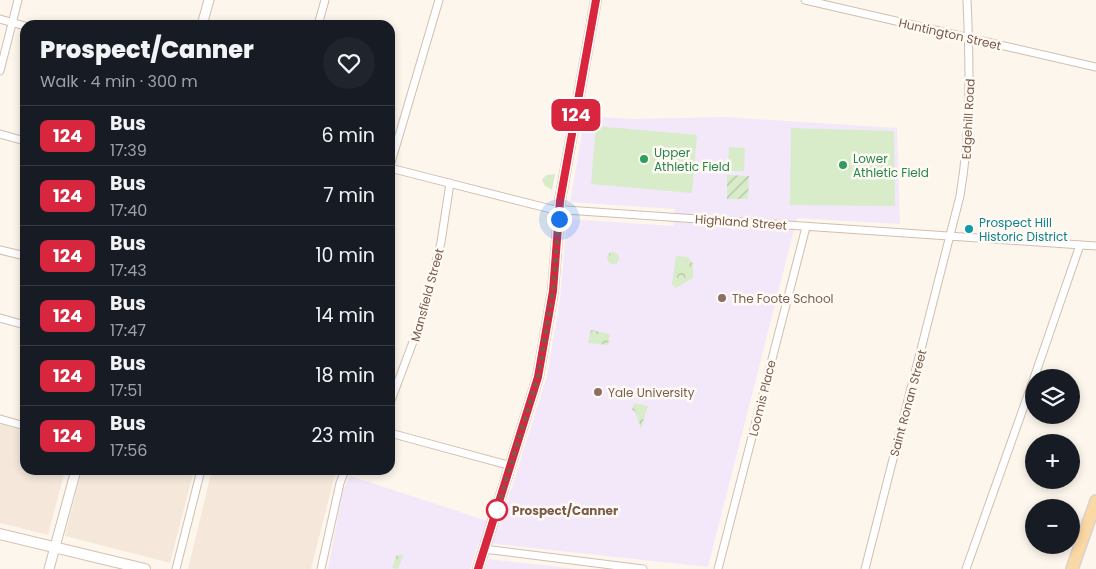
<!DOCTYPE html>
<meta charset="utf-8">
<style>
:root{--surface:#171b24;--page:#20242c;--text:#f1f3f6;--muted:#9ea1a6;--line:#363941}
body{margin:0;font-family:Poppins,sans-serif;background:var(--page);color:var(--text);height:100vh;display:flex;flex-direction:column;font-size:19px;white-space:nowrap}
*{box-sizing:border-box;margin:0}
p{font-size:16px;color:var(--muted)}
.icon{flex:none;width:28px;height:28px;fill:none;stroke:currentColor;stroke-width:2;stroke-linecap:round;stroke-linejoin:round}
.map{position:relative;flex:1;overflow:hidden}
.panel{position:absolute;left:20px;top:20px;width:375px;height:455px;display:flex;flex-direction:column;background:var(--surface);border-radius:15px;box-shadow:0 2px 8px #0003}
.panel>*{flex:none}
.badge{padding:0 10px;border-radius:8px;font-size:18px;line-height:32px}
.tools{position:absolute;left:1025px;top:369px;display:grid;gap:10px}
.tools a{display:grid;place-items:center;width:55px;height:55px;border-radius:50%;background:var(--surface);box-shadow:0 2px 8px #0003;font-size:25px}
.you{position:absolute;width:25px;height:25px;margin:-12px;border:4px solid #fff;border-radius:50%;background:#1a73e8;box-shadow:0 0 0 8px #1a73e833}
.map>.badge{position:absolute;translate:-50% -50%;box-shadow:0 0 0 2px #fff}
.round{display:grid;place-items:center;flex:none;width:52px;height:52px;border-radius:26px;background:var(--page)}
.overview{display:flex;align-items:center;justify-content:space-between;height:85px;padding:0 20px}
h1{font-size:24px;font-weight:800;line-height:38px}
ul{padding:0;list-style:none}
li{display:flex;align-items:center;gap:15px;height:60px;padding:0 20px;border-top:1px solid var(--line)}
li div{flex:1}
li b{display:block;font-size:19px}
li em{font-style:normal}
li .badge{min-width:55px;font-weight:700;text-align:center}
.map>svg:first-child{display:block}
</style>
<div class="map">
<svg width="1096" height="569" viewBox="0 0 1096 569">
<defs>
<pattern id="park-crowns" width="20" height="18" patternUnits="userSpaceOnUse" patternTransform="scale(1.25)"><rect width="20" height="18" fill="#d8ecc9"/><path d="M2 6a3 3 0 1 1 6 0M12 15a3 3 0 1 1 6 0" fill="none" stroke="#b4c2a5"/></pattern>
<pattern id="garden-furrows" width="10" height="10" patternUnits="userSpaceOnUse" patternTransform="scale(1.25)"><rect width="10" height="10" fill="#d8ecc9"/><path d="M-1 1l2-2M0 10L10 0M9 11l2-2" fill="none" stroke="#b4c2a5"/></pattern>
</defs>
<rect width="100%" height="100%" fill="#fdf6ec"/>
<!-- residential -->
<path fill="#f5e8da" d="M0,424L25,431V470H65L48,535L0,523Z
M82,470H194L170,563L65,536Z
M212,470H338L334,478L311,569H188Z"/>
<!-- education -->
<path fill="#f3e8fa" d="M585,116L632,119L723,117L897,128L900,224L797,218L708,567L479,542L470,569H328L343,490L350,476L500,525L547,376L560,300L567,219L673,226L675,209L570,202Z
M488,559L514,562L578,569H485Z"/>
<!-- grass -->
<path fill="#d8ecc9" d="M596,126L697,135L692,193L591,184Z
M791,128L894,131L895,206L790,205Z
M729,147L745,148L744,171H728Z
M555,174L552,190L545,186L542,180L546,175Z"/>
<!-- park -->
<path fill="url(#park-crowns)" d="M607 258a6 6 0 1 1 12 0a6 6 0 1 1-12 0Z
M676,256L688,257L693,264V278L676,288L672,284Z
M591,330L610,334L608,345L588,343Z
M634,403L648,406L641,429L635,411L632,410Z
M402,554L403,556L398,569L392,568L396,556Z"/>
<!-- garden -->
<path fill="url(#garden-furrows)" d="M727,175L749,176L748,199H727Z"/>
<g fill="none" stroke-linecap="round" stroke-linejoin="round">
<!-- minor casing -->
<g stroke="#d1beb0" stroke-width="9">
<path id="minor" d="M805,0L1096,67
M0,19L25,26
M318,25L325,0
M0,71L18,0
M0,134L25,141
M390,166L439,0
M390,168L551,209L1096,246
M0,250L25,256
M0,318L25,325
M1034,378L1080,245
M390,403L422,318L441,242L450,183
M0,419L25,426
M390,433L511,466
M484,549L643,569
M176,569L201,470
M321,569L340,483L345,470
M718,569L806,227
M865,569L960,196C971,130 970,67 967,0
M966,569L1034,378"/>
</g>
<!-- tertiary casing -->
<g stroke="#d1beb0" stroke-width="11">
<path id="tertiary" d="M202,25L209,0
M49,569L76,470"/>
</g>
<!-- secondary casing -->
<g stroke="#d6c0b0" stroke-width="12">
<path id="secondary" d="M0,534L145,569
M478,569L538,377L553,291L560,201L596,0"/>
</g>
<!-- primary casing -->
<g stroke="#dad1cd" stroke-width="14">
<path id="primary" d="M1072,569L1096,501"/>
</g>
<!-- minor -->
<use href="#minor" stroke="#fff" stroke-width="7"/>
<!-- tertiary -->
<use href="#tertiary" stroke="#fff" stroke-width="9"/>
<!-- secondary -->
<use href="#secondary" stroke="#fff" stroke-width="10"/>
<!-- primary -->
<use href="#primary" stroke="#fbd9a5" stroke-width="11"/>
</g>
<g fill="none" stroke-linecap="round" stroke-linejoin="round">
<!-- line casing -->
<g stroke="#fff" stroke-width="11">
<path id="line" d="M478,569L538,377L553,291L560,201L596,0"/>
</g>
<!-- line -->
<use href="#line" stroke="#d7263d" stroke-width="8"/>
<!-- walk -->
<path stroke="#7a5c4d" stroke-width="5" stroke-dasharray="0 9" d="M497,510L495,516L538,377L553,291L559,219"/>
</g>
<!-- markers -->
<g fill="#2e9e5b" stroke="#fffaf3" stroke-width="2">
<circle cx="644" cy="159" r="5"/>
<circle cx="843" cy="165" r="5"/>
</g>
<circle fill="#0f9aa8" stroke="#fffaf3" stroke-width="2" cx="969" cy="229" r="5"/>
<g fill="#8d6e63" stroke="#fffaf3" stroke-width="2">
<circle cx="722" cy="298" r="5"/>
<circle cx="598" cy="392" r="5"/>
</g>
<circle fill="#fff" stroke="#d7263d" stroke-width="2.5" cx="497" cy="510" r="10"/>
<g text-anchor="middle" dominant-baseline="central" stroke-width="5" stroke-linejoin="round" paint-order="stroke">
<!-- street labels -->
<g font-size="12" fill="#7a5c4d" stroke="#fffaf3">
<text transform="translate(950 34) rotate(13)">Huntington Street</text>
<text transform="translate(968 119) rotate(-87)">Edgehill Road</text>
<text transform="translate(741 222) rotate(4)">Highland Street</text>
<text transform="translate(427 295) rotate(-75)">Mansfield Street</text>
<text transform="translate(762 398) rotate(-76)">Loomis Place</text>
<text transform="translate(908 403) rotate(-75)">Saint Ronan Street</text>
</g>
<!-- leisure labels -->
<g font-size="12" fill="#27864d" stroke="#fffaf3" text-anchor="start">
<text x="654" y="152">Upper<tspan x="654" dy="14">Athletic Field</tspan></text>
<text x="853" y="158">Lower<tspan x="853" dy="14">Athletic Field</tspan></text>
</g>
<!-- culture labels -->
<g font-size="12" fill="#0d838f" stroke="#fffaf3" text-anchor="start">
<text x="979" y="222">Prospect Hill<tspan x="979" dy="14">Historic District</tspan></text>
</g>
<!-- education labels -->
<g font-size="12" fill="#785e54" stroke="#fffaf3" text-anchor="start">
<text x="732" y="298">The Foote School</text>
<text x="608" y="392">Yale University</text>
</g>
<!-- stop labels -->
<g font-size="12" font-weight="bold" fill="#7a5c4d" stroke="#fffaf3" text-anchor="start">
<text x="512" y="510">Prospect/Canner</text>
</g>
</g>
</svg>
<div class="tools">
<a><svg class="icon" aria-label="layers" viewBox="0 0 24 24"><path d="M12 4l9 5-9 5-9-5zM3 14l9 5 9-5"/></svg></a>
<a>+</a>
<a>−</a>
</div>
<div class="you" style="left:559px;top:219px"></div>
<b class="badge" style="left:576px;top:115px;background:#d7263d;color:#fff">124</b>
<section class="panel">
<div class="overview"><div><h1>Prospect/Canner</h1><p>Walk · 4 min · 300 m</p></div><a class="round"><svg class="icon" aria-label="heart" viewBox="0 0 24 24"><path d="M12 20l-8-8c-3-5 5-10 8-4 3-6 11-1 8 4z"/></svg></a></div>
<ul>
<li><span class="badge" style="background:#d7263d;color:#fff">124</span><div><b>Bus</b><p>17:39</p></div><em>6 min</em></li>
<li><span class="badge" style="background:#d7263d;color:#fff">124</span><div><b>Bus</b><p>17:40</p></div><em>7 min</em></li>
<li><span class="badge" style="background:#d7263d;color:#fff">124</span><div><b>Bus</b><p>17:43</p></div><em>10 min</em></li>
<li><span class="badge" style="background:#d7263d;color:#fff">124</span><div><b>Bus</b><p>17:47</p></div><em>14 min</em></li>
<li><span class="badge" style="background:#d7263d;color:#fff">124</span><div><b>Bus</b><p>17:51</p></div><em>18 min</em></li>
<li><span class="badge" style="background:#d7263d;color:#fff">124</span><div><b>Bus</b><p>17:56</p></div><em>23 min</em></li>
</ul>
</section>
</div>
